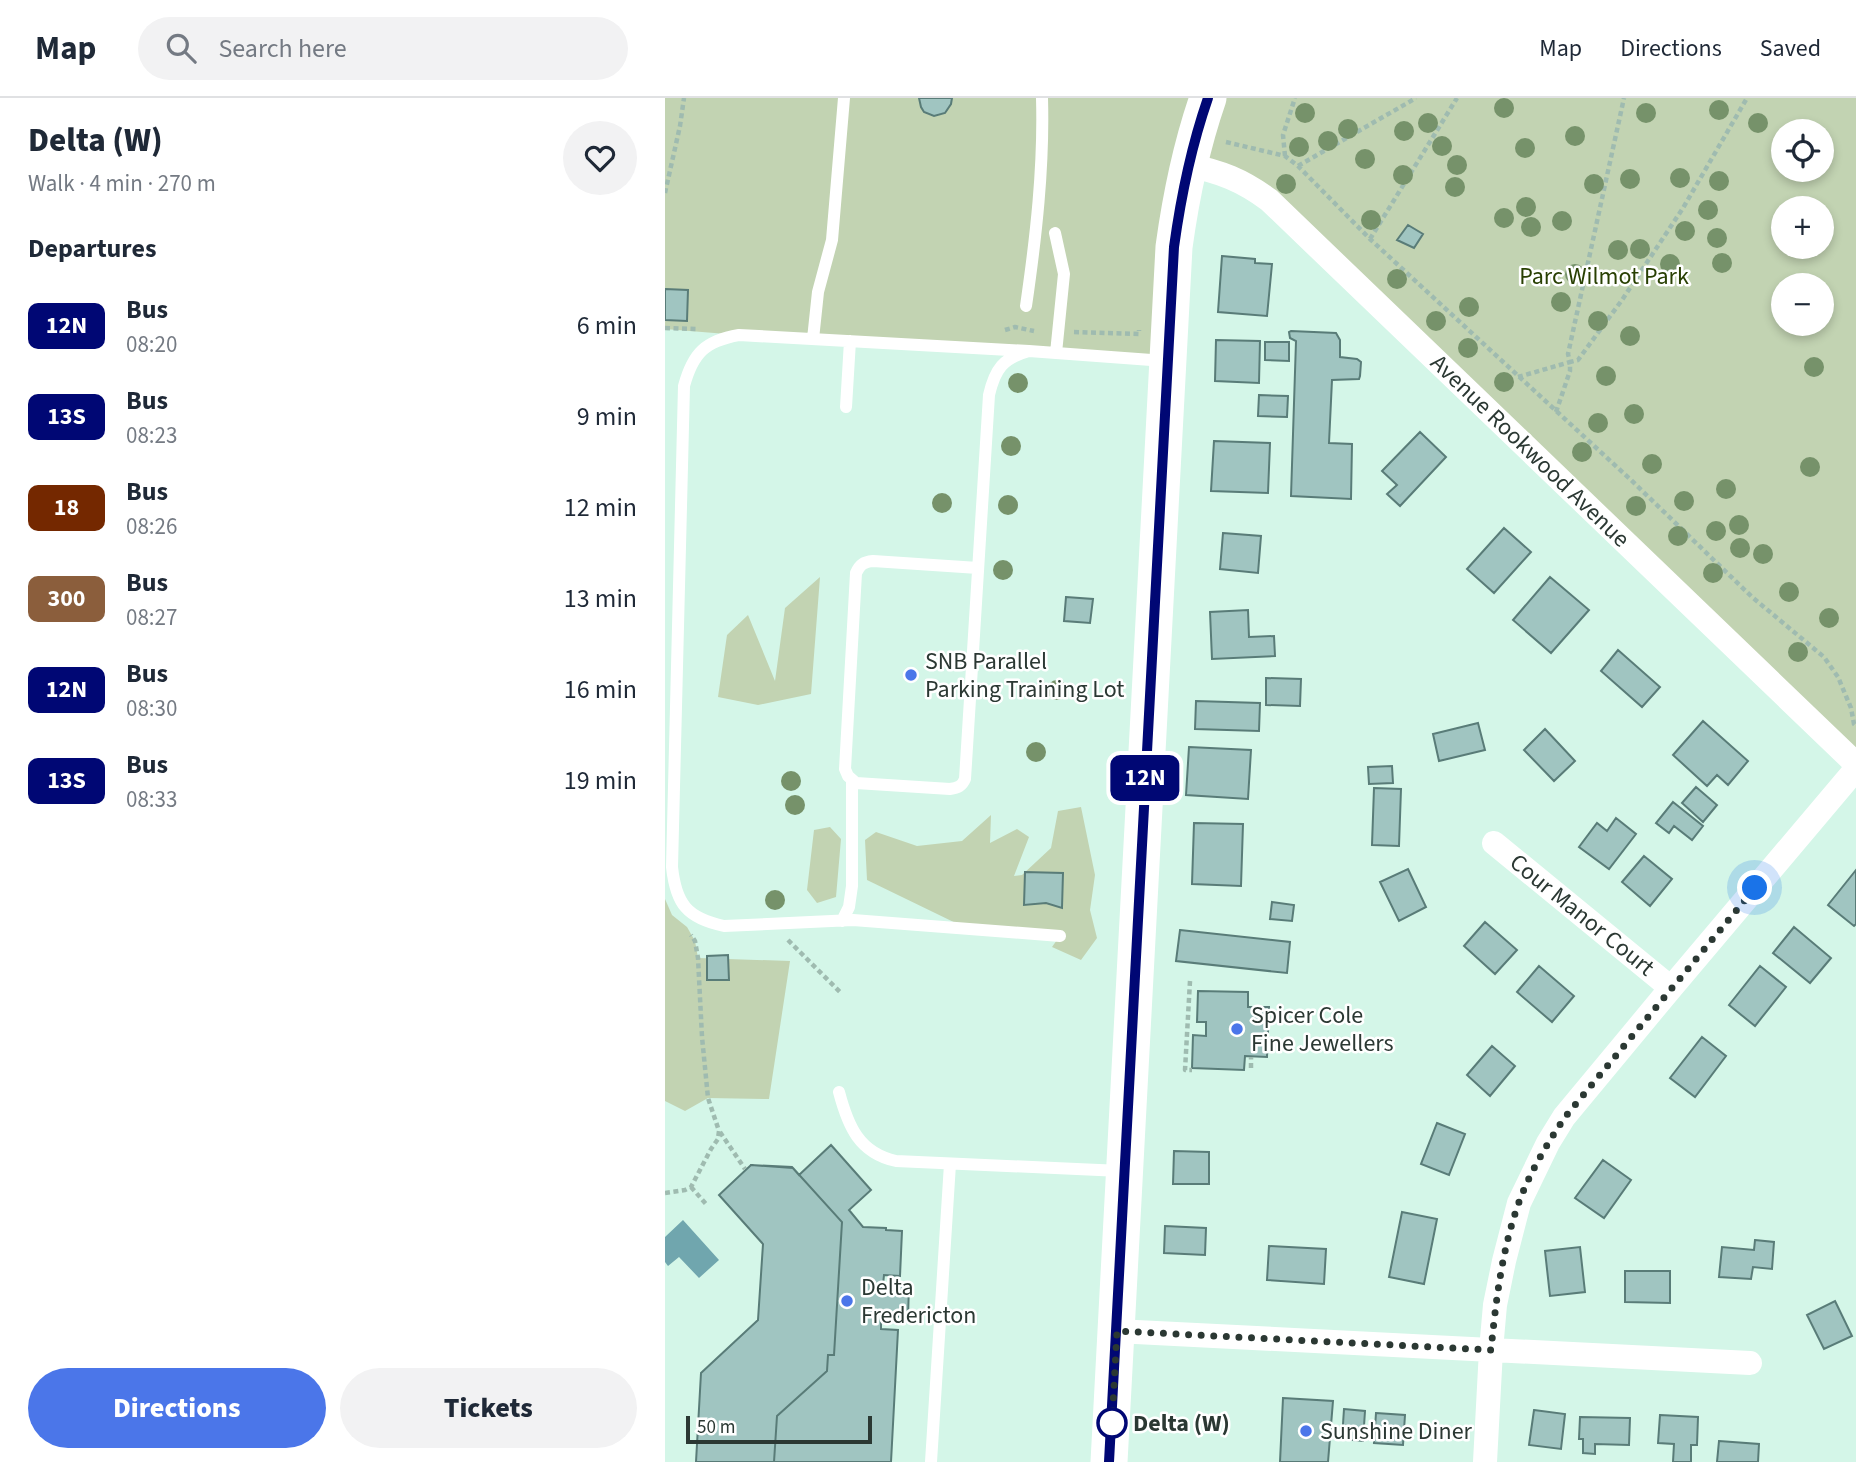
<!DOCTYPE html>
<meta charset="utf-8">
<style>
:root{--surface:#fff;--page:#f2f2f3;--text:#1f2937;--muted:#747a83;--line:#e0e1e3;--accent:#4b76e9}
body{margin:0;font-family:"Source Sans 3",sans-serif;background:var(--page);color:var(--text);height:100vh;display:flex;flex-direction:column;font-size:26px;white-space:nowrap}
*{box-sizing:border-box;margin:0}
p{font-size:23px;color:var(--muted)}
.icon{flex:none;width:38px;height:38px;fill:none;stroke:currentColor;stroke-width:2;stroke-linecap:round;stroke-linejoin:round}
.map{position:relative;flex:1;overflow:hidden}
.side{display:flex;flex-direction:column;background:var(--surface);width:665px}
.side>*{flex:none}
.badge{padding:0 14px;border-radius:10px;font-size:24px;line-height:46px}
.tools{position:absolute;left:1106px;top:21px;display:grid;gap:14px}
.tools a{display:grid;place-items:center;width:63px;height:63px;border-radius:50%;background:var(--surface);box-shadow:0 4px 10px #0003;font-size:35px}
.scale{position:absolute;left:21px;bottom:18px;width:186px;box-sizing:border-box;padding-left:7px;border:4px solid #2b3833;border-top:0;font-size:19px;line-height:24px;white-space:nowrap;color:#2b3833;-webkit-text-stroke:5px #fff;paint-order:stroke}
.you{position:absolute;width:35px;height:35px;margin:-18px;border:5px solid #fff;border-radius:50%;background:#1a73e8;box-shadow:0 0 0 10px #1a73e833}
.map>.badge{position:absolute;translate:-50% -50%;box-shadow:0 0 0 4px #fff}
h2{padding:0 28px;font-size:26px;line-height:63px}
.round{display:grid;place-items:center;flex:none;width:74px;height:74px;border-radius:37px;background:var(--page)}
.head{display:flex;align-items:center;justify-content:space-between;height:119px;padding:0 28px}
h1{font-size:33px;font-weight:800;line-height:52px}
.primary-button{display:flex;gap:14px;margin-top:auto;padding:14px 28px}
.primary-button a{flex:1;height:80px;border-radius:42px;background:var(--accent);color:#fff;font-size:28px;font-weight:800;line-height:80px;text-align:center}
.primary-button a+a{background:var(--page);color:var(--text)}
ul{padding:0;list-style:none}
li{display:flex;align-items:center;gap:21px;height:91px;padding:0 28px}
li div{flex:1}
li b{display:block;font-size:26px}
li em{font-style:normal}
li .badge{min-width:77px;font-weight:700;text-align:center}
header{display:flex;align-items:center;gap:42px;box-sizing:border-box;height:98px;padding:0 35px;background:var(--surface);border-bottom:2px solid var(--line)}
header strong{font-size:33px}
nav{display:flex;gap:38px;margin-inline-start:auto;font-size:24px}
.search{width:490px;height:63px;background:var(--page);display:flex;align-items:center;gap:18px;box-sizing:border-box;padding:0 24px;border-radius:38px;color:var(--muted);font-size:26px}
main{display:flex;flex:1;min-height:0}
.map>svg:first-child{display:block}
</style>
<header>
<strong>Map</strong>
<div class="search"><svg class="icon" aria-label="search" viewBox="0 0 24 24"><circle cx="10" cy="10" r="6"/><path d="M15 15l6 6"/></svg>Search here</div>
<nav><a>Map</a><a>Directions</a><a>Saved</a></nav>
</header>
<main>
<section class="side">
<div class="head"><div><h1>Delta (W)</h1><p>Walk · 4 min · 270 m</p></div><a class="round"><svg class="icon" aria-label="heart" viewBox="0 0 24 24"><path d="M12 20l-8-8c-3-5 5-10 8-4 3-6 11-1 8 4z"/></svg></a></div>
<h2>Departures</h2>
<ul>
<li><span class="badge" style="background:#000774;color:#fff">12N</span><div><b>Bus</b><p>08:20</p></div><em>6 min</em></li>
<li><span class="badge" style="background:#000774;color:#fff">13S</span><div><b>Bus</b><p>08:23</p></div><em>9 min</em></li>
<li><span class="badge" style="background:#742800;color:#fff">18</span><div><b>Bus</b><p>08:26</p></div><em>12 min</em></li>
<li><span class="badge" style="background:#8b5e3c;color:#fff">300</span><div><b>Bus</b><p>08:27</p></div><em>13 min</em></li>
<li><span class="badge" style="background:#000774;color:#fff">12N</span><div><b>Bus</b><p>08:30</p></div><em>16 min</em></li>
<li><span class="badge" style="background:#000774;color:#fff">13S</span><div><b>Bus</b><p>08:33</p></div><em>19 min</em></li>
</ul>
<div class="primary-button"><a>Directions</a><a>Tickets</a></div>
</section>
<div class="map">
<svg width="1191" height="1364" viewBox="0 0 1191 1364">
<rect width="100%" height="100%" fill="#d4f6e8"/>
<!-- green -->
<path fill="#c2d3b2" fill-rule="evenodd" d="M0,0H1191V666L604,102L537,70L502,263L74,237L0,231ZM1118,33H1157V72H1118ZM1118,110H1157V149H1118ZM1118,187H1157V226H1118Z
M155,479L146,596L93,607L53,599L62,537L83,517L110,583L120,510Z
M416,709L430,777L425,812L432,840L416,862L387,849L394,839L303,831L202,782L200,742L211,734L252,748L297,743L326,717L325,745L352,731L364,739L349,778L357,777L386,750L393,713Z
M165,729L176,741L171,799L152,805L142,792L149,732Z
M0,801L7,817L22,829L30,843L33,860L125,863L104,1001L43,1000L20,1013L0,1003Z"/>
<!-- water -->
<path fill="#70a6ae" d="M18,1122L54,1162L34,1180L14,1159L3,1168L0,1164V1139Z"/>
<!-- building -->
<path fill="#a0c5c1" stroke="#597c78" stroke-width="2" d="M254,0H287L286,6L280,15L269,18L259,14L256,9Z
M743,127L758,136L749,150L732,142Z
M557,158L590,161V165L607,166L602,218L553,214Z
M0,191L23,192L22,223L0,222Z
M626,233L671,235L675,242V259L692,261L696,264L695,278L694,281L667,282L664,345L687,346L686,401L626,398L631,243L625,240L624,234Z
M551,242L595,243L594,285L550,283Z
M600,244H624V263L600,262Z
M594,297L623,298L622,319L593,318Z
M755,334L781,359L735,408L722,396L732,387L717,373Z
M549,343L605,345L603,395L546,393Z
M839,430L866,454L829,495L802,471Z
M558,435L596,438L593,475L555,471Z
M885,479L924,512L886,555L848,522Z
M401,499L428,501L425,525L399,523Z
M583,512L584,539L609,538L610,558L547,561L545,514Z
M953,552L995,589L977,609L936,573Z
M601,580L636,581L635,608L601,607Z
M531,603L595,605L594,633L530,631Z
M1038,623L1083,663L1063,687L1052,677L1042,688L1008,657Z
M813,625L820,652L774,663L768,636Z
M880,631L910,663L889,683L859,652Z
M524,649L586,652L583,701L521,697Z
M727,668L728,685L704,686L703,669Z
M1031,689L1052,707L1038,724L1017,705Z
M709,690L736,691L734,748L707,747Z
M1008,704L1038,728L1027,742L1009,728L1004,735L991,725Z
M951,720L971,736L944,771L914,749L932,725L942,733Z
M529,725L578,726L576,788L527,786Z
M979,758L1007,781L985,808L957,784Z
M743,771L761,809L734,823L715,784Z
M1191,772V826L1189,828L1163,807Z
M360,774L398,775L397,810L381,805L359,807Z
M607,804L629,807L627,823L605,821Z
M820,824L852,852L830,876L799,848Z
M1129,829L1166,860L1145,885L1108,855Z
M515,832L625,844L622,875L511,863Z
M63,857L64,882H42V858Z
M874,868L909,898L887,924L852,894Z
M1095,868L1121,889L1090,928L1064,907Z
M533,893L583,894V909H604L602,959L580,958L579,972L527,970L528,937L541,938V924H532Z
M1037,939L1061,958L1030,999L1005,980Z
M827,948L850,968L825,998L802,977Z
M772,1025L800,1036L784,1077L756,1066Z
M166,1047L206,1092L184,1112L198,1129L221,1130V1132L237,1133L235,1178L219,1177L218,1187L244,1188L243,1219L216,1218V1231L233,1232L226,1364H31L36,1275L93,1222L98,1146L54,1097L86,1067L127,1069L134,1077Z
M509,1053L544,1054V1086H508Z
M938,1062L966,1082L939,1120L910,1100Z
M86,1067L128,1070L177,1124L169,1257H163L162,1273L112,1318L109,1364H31L36,1275L93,1222L98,1146L54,1097Z
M737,1114L772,1121L759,1186L724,1179Z
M500,1128L541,1130L540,1157L499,1155Z
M1090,1142L1109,1144L1107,1171L1088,1169L1086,1181L1054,1179L1057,1149L1089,1152Z
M604,1148L661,1151L659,1186L602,1182Z
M915,1149L920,1194L885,1198L880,1153Z
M960,1173H1005V1205L960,1204Z
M1170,1203L1187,1238L1159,1251L1142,1217Z
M618,1300L668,1303L663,1364H615Z
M679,1311L700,1313L698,1343L677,1341Z
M869,1312L900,1316L896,1351L864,1347Z
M711,1315L740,1317L738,1347L709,1345Z
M995,1317L1033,1319L1032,1347H1026V1364H1008L1009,1346L993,1345Z
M915,1319L965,1320L964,1347L930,1346V1356L918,1355V1341H914Z
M1054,1343L1094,1346L1093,1364H1052Z"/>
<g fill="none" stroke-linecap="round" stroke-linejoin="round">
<!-- path -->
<path stroke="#9fbbb0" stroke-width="4.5" stroke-dasharray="5 3.5" stroke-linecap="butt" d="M561,44L620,58L633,68L705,141L966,382L1087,499L1159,559L1173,579L1186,610L1189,626L1191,628
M620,58L618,37L630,0
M633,68L751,0
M0,95L15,28L19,0
M705,141L792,0
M0,230L34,231
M340,232L350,229L369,233
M409,234L474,236V232
M853,279L905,264L903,256L959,0
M891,314L905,273V264L913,262L957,202L1018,110L1082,0
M123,842L177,896
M525,883L520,972H527
M586,970V959
M55,1034L80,1071
M26,1089L41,1106
M0,1095L20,1092L26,1089L46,1051L53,1041L54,1033L43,1000L37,939L33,860L30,843L26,837"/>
<!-- service -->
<path stroke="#fff" stroke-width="12" d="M390,135L399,176L391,255
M361,208C371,139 379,69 377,0
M148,241L153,194L167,142L179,0
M364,253L74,237C40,243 28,255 19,288L7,769C11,806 22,820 59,828L188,822L395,838
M181,309L185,243
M313,470L208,463C199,464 195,466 191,475L180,671L183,678L191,685L285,691C293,690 297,688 300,681L324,297C330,271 338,260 364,253L500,263
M177,823L184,809L187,788V682
M174,994C183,1028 194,1055 231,1063L456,1073
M266,1364L285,1066"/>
<!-- minor -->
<path stroke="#fff" stroke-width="24" d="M523,67C556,74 577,82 604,102L1191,666
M829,745L1006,890
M451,1233L1085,1265
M820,1364L826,1252L830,1207L839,1163L854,1105L883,1045L899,1019L1006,890L1191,671"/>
<!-- primary -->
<path stroke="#fff" stroke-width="37" d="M444,1364L509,149C516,98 526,49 543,0"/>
</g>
<!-- trees -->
<g fill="#76926a">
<circle cx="839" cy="10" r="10"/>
<circle cx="1054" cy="12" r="10"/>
<circle cx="640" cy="15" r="10"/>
<circle cx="981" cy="15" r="10"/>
<circle cx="763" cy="25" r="10"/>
<circle cx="1093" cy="25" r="10"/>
<circle cx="683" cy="31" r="10"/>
<circle cx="739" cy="33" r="10"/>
<circle cx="910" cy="38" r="10"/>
<circle cx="663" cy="43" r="10"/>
<circle cx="777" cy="48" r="10"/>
<circle cx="634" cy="49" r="10"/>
<circle cx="860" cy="50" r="10"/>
<circle cx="700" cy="61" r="10"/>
<circle cx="792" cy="67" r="10"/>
<circle cx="738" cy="77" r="10"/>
<circle cx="1015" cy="80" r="10"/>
<circle cx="965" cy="81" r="10"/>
<circle cx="1054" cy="83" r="10"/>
<circle cx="621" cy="86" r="10"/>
<circle cx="929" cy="86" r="10"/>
<circle cx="790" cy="89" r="10"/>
<circle cx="861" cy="109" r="10"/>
<circle cx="1043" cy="112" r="10"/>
<circle cx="839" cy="120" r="10"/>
<circle cx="706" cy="122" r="10"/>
<circle cx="897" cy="123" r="10"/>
<circle cx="866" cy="129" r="10"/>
<circle cx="1020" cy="133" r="10"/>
<circle cx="1052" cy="140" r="10"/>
<circle cx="975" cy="151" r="10"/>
<circle cx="953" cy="152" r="10"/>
<circle cx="1057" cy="165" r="10"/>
<circle cx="1005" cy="166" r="10"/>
<circle cx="910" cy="176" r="10"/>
<circle cx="732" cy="181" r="10"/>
<circle cx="896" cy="204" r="10"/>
<circle cx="804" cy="209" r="10"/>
<circle cx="771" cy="223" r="10"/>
<circle cx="933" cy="223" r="10"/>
<circle cx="965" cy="238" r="10"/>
<circle cx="803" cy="250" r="10"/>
<circle cx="1149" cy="269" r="10"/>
<circle cx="941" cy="278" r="10"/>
<circle cx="839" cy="284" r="10"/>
<circle cx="353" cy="285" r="10"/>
<circle cx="969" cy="316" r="10"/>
<circle cx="933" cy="325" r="10"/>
<circle cx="346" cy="348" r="10"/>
<circle cx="917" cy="354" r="10"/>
<circle cx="987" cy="366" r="10"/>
<circle cx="1145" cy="369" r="10"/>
<circle cx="1061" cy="391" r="10"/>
<circle cx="1019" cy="403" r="10"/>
<circle cx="277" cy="405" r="10"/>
<circle cx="343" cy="407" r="10"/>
<circle cx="971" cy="408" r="10"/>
<circle cx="1074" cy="427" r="10"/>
<circle cx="1051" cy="433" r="10"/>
<circle cx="1013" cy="438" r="10"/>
<circle cx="1075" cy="450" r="10"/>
<circle cx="1098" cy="456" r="10"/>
<circle cx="338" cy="472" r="10"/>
<circle cx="1048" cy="475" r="10"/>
<circle cx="1124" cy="494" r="10"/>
<circle cx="1164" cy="520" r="10"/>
<circle cx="1133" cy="554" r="10"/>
<circle cx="392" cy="592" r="10"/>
<circle cx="371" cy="654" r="10"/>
<circle cx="126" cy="683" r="10"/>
<circle cx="130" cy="707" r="10"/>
<circle cx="110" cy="802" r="10"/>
</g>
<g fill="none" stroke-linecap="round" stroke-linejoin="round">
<!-- line casing -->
<g stroke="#fff" stroke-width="16">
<path id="line" d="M444,1364L509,149C516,98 526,49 543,0"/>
</g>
<!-- line -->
<use href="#line" stroke="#000774" stroke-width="10"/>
<!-- walk -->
<path stroke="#2b3833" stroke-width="7" stroke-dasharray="0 12.6" d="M447,1325L452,1233L826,1252C831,1202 837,1151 854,1104C865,1074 882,1046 900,1019L1090,790"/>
</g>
<!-- markers -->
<g fill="#4b76e9" stroke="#fff" stroke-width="2.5">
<circle cx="246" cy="577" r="7"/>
<circle cx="572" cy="931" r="7"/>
<circle cx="182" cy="1203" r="7"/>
<circle cx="641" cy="1333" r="7"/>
</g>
<circle fill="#fff" stroke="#000774" stroke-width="3.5" cx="447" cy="1325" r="14"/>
<g text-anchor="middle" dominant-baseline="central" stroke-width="5" stroke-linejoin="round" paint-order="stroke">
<!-- park labels -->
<g font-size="24" fill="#294003" stroke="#fff">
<text x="939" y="178">Parc Wilmot Park</text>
</g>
<!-- street labels -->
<g font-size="24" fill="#2b3833" stroke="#fff">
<text transform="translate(865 353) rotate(44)">Avenue Rookwood Avenue</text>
<text transform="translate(917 817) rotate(39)">Cour Manor Court</text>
</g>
<!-- poi labels -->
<g font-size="24" fill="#2b3833" stroke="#fff" text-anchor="start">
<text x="260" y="563">SNB Parallel<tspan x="260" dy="28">Parking Training Lot</tspan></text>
<text x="586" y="917">Spicer Cole<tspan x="586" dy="28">Fine Jewellers</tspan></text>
<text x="196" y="1189">Delta<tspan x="196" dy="28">Fredericton</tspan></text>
<text x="655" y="1333">Sunshine Diner</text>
</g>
<!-- stop labels -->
<g font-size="24" font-weight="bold" fill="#2b3833" stroke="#fff" text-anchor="start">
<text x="468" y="1325">Delta (W)</text>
</g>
</g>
</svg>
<div class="tools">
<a><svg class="icon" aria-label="locate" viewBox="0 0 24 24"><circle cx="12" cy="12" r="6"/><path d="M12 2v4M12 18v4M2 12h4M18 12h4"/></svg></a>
<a>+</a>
<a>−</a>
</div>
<div class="scale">50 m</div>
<div class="you" style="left:1090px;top:790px"></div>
<b class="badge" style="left:480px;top:680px;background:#000774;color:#fff">12N</b>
</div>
</main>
